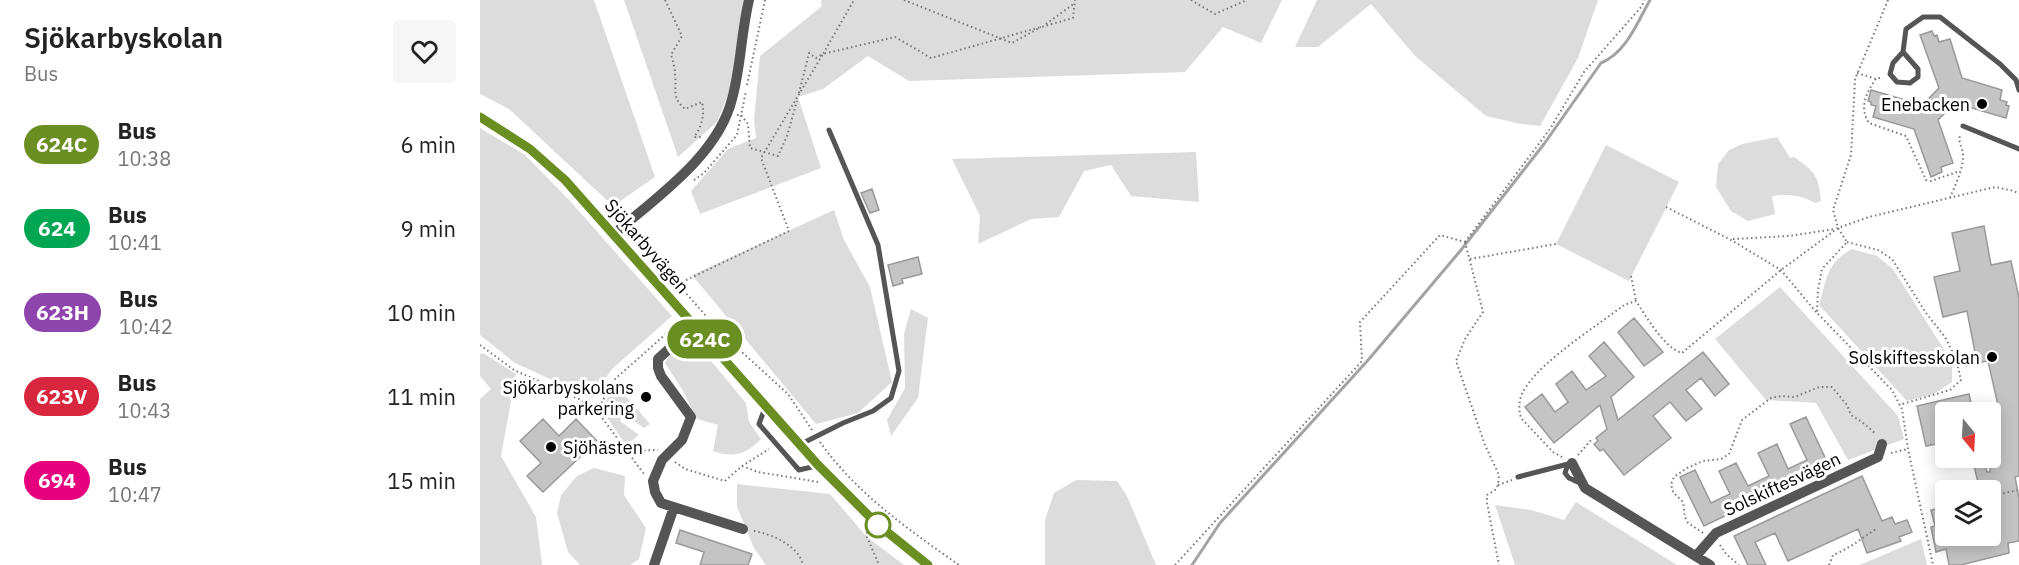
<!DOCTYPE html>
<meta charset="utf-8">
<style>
:root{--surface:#fff;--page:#f6f6f6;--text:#222;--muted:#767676}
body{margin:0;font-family:"IBM Plex Sans",sans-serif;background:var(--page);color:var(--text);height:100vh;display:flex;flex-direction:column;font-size:22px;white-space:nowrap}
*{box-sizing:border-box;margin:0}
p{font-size:20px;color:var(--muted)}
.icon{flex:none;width:33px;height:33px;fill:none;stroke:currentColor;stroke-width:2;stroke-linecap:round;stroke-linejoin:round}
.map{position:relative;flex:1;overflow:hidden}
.sheet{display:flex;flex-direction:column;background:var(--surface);width:480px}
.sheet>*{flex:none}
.badge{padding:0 12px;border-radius:20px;font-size:21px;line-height:39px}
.needle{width:39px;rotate:162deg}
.buttons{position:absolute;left:1455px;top:402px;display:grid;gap:12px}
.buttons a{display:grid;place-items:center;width:66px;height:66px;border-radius:6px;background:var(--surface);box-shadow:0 3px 15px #0003;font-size:30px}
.map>.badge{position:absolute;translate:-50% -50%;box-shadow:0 0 0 3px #fff}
.round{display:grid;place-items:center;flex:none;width:63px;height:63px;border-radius:6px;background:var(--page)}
.summary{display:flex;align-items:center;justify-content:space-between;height:102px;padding:0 24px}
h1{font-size:28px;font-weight:600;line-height:45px}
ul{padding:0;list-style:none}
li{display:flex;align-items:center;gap:18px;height:84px;padding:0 24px}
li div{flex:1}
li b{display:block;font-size:22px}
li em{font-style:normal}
li .badge{min-width:66px;font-weight:700;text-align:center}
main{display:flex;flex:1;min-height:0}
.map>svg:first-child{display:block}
</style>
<main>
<section class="sheet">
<div class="summary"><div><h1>Sjökarbyskolan</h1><p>Bus</p></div><a class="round"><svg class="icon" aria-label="heart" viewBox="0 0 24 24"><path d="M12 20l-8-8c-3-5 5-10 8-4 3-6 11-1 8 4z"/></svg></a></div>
<ul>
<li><span class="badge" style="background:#6b8e23;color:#fff">624C</span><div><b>Bus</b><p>10:38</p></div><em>6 min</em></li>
<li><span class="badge" style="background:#00a651;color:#fff">624</span><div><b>Bus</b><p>10:41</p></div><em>9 min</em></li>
<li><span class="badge" style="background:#8e44ad;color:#fff">623H</span><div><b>Bus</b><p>10:42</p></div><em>10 min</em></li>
<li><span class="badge" style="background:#d7263d;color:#fff">623V</span><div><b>Bus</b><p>10:43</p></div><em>11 min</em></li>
<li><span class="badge" style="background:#e6007e;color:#fff">694</span><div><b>Bus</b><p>10:47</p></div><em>15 min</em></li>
</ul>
</section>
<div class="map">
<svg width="1539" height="565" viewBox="0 0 1539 565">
<rect width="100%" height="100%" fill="#fff"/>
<!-- green -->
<path fill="#dcdcdc" d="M0,0H114L175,177L133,206L29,109L0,94Z
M144,0H265L250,89L237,122L198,157Z
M341,0H802L781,43L743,27L705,72L429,81L388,56L343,89L318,97L341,168L220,214L211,191L248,149L276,138L274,120L280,56L342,6Z
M837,0H1118L1098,58L1060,126L1041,124L1006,116L935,56L891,4L838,47H815Z
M0,128L45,155L89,200L192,316L132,369L112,398L35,363L0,335Z
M1297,137L1310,158L1314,157C1335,171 1339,177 1341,201L1335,203C1321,195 1307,194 1292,196L1295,214L1268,221L1251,211L1236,187L1238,164L1249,150L1262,144Z
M1126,145L1199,182L1149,281L1076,244Z
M716,152L719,202L651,196L631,165L604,171L579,217L551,219L498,244L500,216L472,159Z
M354,210L364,240L390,287L412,382L378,413L336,424L212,275Z
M1372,249L1397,256L1413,269L1472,362V382L1454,394L1427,401L1339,305C1347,279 1346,263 1372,249Z
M1300,287L1418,416L1424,439L1368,460L1336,403L1286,400L1235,339Z
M431,309L448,318L438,398L411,436L407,420L425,388L424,334Z
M211,343L221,349L266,403L269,422L281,439C265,455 254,458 233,451L238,425L217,419L203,391L185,363L195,347Z
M3,353L36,374L21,456L56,517L62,565H0V399L11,389L0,376V354Z
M136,385L170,424L164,428L144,414L140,421L159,435L146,445L121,409Z
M114,468L145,476L144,495L166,528L159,559L150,565H100L88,552L77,513L81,495L97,476Z
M596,480L637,481L647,496L676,565H565V520L574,493Z
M257,484L350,494L387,537L424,565H286L274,548L257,507Z
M1096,502L1197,565H1035L1015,505L1051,510L1084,520Z
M1441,539L1447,565H1379L1387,562Z"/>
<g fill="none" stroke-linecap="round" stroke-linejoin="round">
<!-- stream -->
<path stroke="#a3a3a3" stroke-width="3" d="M712,565L740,523L889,359L981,250L1064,144L1121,63C1146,53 1157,23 1170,0"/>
</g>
<!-- building -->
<path fill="#c4c4c4" stroke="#999" stroke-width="1.5" d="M1452,31L1454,36L1457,35L1459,42L1470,39L1482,78L1522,90L1520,100L1527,102L1526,105L1529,106L1526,118L1475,103L1458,120L1473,163L1461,167L1462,172L1451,177L1434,129L1393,117L1396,106L1391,105V102L1388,101L1391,90L1442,105L1459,88L1440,35Z
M392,189L399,210L390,213L381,193Z
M1504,226L1511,265L1531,261L1539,298V476L1535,477L1539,498V541L1528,543L1529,553L1481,565H1469L1466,549L1456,552L1451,527L1455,526L1451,510L1466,507V536H1510V488L1500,490L1492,458H1503L1507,472H1510V416L1520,414L1508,361L1497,363L1487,311L1463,317L1454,277L1480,271L1472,233Z
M438,257L442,274L422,279L423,283L413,286L408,265Z
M1154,318L1183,352L1164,366L1138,332Z
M1124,342L1154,377L1131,397L1138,420L1223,352L1249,384L1235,396L1221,378L1206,390L1222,409L1206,421L1190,402L1173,416L1191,438L1144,475L1123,449L1120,451L1114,444L1118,441L1116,438L1127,429L1120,405L1074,443L1045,407L1062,394L1075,412L1088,402L1076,384L1092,371L1106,390L1126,376L1109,356Z
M1489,394L1493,412H1466V442L1446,446L1437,406Z
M1326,417L1349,466L1224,526L1200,477L1215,470L1231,503L1250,494L1239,471L1256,463L1268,486L1289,476L1278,453L1297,444L1308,469L1327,460L1310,424Z
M63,419L79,436L96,419L117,441L63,492L47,476L61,463L40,441Z
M1382,476L1402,521L1412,517L1415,524L1427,520L1432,532L1419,537L1421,541L1387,553L1378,529L1308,561L1295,533L1275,542L1286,565H1268L1254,536Z
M200,530L272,554L268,565H220L224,552L196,543Z"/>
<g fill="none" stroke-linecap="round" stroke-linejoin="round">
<!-- path -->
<path stroke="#777" stroke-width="2" stroke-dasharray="1.5 3" stroke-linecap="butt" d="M185,0L202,36L191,55C193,61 195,68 195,74C197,90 191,97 205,109L222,102C225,115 222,126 214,137H221
M424,0L532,43L561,27
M711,0L735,14L767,0
M1408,0L1375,79L1371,155L1353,210L1358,228L1367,242L1342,269L1338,290L1337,313L1412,390L1422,409L1428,449L1453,565
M566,24L595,3
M1377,73L1396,79L1402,77
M1396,79C1386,92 1379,108 1389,123L1426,136L1446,180L1451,181L1480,171
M267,85L285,0
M319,93L329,53L336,58L343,54L374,0
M257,115H261L268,124L270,148L298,156L307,136L317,101
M214,180L224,173L257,135L266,91
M1470,198C1475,185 1484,168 1483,154C1482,146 1478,143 1480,135
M1186,207L1251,240L1301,270L1336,312
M153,233L241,333L308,394L332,430
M1253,239L1309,236L1355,229
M985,242L1003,312L985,339L976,361L1005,445L1019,475L1018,485L1015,490L1007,495V503L1019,565
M985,242L1070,129L1104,72L1162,6L1164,0
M1367,242L1398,250L1412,259L1446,313L1465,337L1476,359L1481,380L1470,390L1419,405
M990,259L1076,244
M1151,276L1156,301
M198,284L309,231L281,158L343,54L415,37L451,58L593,18L595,0
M0,345L34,370L101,400L117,411L164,474
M117,411L134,380L197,324
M340,442C376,493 429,530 479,565
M146,451L178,450
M1411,453L1428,449
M1098,455L1112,439
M1082,457L1073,452L1041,418C1038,407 1039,396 1046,387C1064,359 1117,326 1144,305L1156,301C1166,316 1184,348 1202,353L1301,270L1358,228L1389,217L1515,187L1534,191L1539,194
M195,462L205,469L245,481L262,466L289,449
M262,466L278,472L338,482
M1018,485L1032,480
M1510,496L1539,490
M274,531C292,534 319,546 323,565
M387,532V537L399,565
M1223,533L1208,523L1205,517L1203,502L1193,492L1191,484L1194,477L1207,468L1223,461L1241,459L1249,454L1262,420L1291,398L1302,396L1315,397L1339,387H1352L1367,405L1371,415L1382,422L1396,434
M1240,545L1246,554L1259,565
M695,565L882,361L880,322L960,235L985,242
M1349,565L1353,555C1369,549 1382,538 1396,529"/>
<!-- service -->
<path stroke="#555" stroke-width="5" d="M1423,52L1438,69V77L1430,83L1417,82L1410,74L1413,63L1423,52L1426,29L1443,17H1460L1520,64L1536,80L1539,90
M1483,126L1539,149
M285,408L279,424L319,470L336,466
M321,444L363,423L393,411L411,398L419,371L398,245L349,130
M1088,464L1085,473L1089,478L1102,484
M1038,477L1092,463"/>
<!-- minor -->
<path stroke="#555" stroke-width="10" d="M133,235C175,198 238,156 252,99C261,67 261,33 269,0
M214,326L178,359V368L181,376L211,417L202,440L182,460L173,481L175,492L181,503L263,529
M1092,463L1105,488L1230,565
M1216,556L1236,533L1398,457L1402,444
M174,565L194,507"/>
<!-- tertiary -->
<path stroke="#555" stroke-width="12" d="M0,117L50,149L85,180L338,465L396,523L448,565"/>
</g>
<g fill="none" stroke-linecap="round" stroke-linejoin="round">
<!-- line casing -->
<g stroke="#fff" stroke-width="14">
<path id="line" d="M0,117L50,149L85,180L338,465L396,523L448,565"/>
</g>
<!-- line -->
<use href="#line" stroke="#6b8e23" stroke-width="9"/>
</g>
<!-- markers -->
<g fill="#000" stroke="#fff" stroke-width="2">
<circle cx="1502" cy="104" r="6"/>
<circle cx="1512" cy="357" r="6"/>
<circle cx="166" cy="397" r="6"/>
<circle cx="71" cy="447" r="6"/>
</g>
<circle fill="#fff" stroke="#6b8e23" stroke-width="3" cx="398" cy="525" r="12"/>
<g text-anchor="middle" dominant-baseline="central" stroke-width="6" stroke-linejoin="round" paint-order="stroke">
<!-- poi labels -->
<g font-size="18" fill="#000" stroke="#fff" text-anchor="end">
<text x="1490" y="104">Enebacken</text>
<text x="1500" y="357">Solskiftesskolan</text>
<text x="154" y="387">Sjökarbyskolans<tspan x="154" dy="21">parkering</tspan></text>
<text x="83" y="447" text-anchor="start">Sjöhästen</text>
</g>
<!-- street labels -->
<g font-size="18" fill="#000" stroke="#fff">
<text transform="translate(167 246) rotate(49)">Sjökarbyvägen</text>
<text transform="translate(1302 484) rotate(-25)">Solskiftesvägen</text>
</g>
</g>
</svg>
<div class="buttons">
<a><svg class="needle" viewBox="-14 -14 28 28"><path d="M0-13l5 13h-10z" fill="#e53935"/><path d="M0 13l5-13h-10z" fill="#767676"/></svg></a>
<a><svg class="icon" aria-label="layers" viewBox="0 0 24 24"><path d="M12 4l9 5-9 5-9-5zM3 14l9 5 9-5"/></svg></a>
</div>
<b class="badge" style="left:225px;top:339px;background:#6b8e23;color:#fff">624C</b>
</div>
</main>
